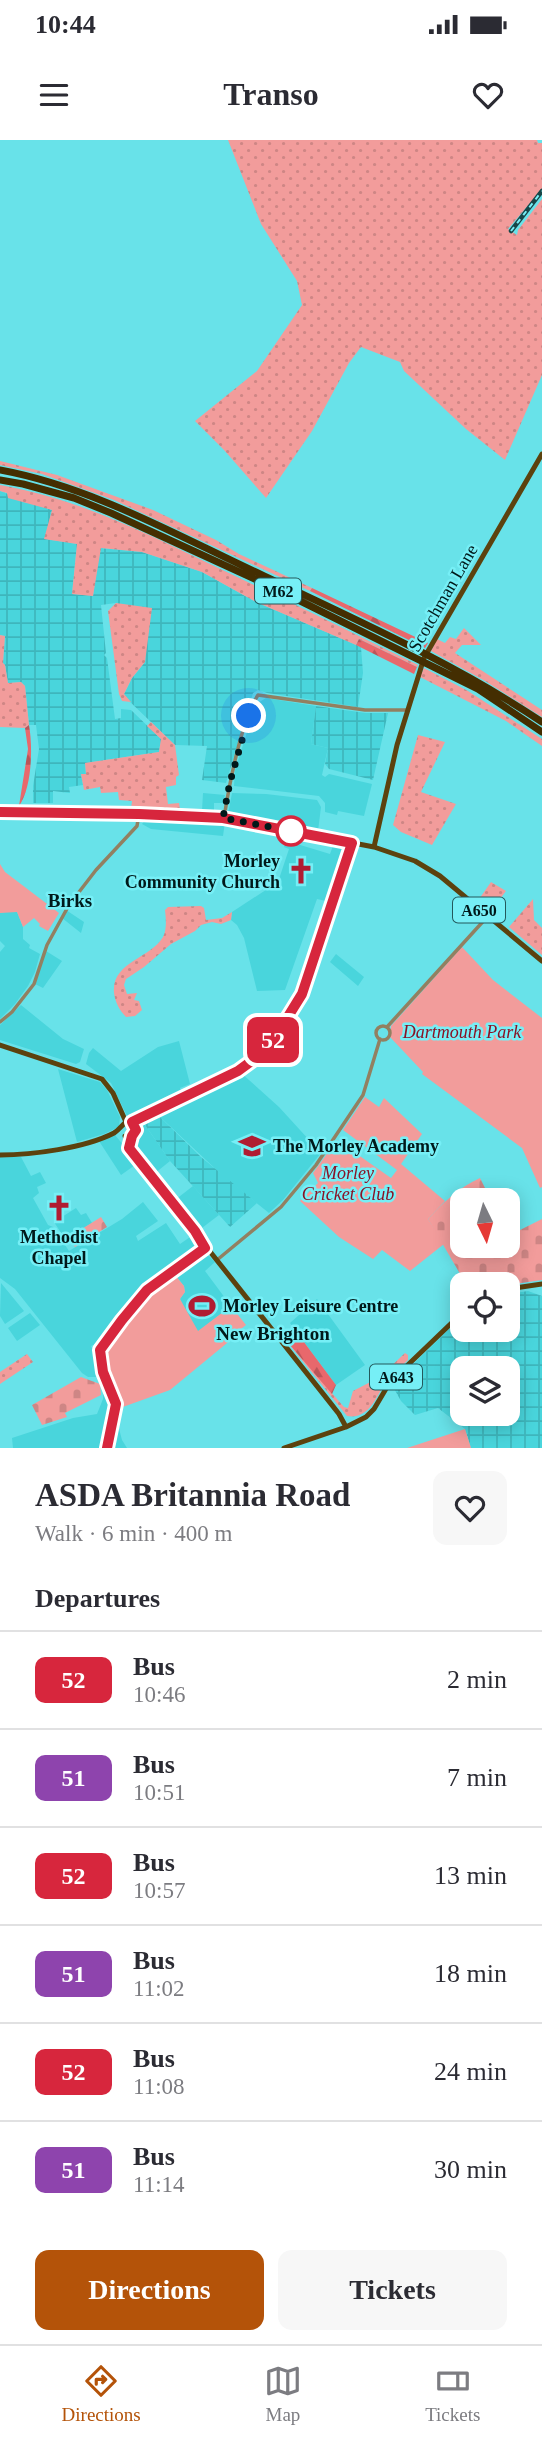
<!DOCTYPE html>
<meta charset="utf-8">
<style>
:root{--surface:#fff;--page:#f7f7f7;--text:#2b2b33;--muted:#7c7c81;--line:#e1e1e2;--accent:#b45309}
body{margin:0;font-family:Georgia,serif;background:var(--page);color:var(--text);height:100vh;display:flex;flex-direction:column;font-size:26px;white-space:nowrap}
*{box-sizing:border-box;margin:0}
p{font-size:23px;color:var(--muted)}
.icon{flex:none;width:38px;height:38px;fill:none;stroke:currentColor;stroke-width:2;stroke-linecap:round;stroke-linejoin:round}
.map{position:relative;height:1308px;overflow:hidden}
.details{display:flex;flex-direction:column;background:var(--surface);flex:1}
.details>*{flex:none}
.badge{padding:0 14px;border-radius:10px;font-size:24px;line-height:46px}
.needle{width:46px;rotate:175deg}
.buttons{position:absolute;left:450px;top:1048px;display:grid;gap:14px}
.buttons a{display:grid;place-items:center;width:70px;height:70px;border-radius:14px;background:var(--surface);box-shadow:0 4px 18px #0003;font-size:35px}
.you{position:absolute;width:35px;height:35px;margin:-18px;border:5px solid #fff;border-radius:50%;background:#1a73e8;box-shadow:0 0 0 10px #1a73e833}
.map>.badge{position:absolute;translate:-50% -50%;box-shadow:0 0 0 4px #fff}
h2{padding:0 35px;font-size:26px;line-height:63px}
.round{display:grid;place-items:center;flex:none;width:74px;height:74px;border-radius:14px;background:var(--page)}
.summary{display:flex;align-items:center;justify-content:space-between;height:119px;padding:0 35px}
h1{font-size:33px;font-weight:800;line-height:52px}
.button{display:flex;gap:14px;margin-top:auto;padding:14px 35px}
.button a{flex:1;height:80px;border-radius:14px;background:var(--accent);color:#fff;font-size:28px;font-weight:800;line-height:80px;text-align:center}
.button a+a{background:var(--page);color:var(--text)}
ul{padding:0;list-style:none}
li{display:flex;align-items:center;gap:21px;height:98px;padding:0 35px;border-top:2px solid var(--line)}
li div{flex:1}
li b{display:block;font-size:26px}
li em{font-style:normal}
li .badge{min-width:77px;font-weight:700;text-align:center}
.status{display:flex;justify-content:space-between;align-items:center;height:49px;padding:0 35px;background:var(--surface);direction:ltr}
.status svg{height:19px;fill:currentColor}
header{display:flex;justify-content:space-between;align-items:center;height:91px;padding:0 35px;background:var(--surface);font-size:32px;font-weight:800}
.tabs{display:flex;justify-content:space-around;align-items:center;height:98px;border-top:2px solid var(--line);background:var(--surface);font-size:19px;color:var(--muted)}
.tabs a{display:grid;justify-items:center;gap:4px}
.tabs .on{color:var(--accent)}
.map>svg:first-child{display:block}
</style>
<div class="status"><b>10:44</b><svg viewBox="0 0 49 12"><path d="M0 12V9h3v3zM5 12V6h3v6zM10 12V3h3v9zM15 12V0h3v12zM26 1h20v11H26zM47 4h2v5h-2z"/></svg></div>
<header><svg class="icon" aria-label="menu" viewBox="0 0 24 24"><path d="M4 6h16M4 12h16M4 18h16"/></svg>Transo<svg class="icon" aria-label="heart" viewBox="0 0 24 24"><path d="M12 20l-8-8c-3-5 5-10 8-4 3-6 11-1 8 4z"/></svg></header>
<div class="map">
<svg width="542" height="1308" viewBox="0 0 542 1308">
<defs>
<pattern id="industrial-grid" width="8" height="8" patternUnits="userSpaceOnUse" patternTransform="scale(1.75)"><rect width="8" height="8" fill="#49d5dc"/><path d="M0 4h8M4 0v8" fill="none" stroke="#3eb6bc"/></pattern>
<pattern id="grass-dots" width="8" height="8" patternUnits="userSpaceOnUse" patternTransform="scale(1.75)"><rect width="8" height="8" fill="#f29c9b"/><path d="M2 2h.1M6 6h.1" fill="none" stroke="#ce8685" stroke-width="1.8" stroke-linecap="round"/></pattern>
<pattern id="forest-firs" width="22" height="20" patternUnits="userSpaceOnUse" patternTransform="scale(1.75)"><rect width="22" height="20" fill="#e8686c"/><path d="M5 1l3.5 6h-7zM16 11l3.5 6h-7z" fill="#ba5558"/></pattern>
<pattern id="cemetery-stones" width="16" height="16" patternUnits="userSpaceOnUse" patternTransform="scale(1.75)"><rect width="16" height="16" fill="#f29c9b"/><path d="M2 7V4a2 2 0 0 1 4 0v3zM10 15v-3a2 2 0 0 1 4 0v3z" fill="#ce8685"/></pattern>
</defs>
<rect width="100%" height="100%" fill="#68e2e9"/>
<!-- built -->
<path fill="#49d5dc" d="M266,558L316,566L311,604L328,608L322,635L325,637L329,634L372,644L364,676L338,671L337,675L325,672V663L319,656L234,646L235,630L256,564Z
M203,653L225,655L223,663H214V672L202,671Z
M232,653L266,654L317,660L321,667L318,691L228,674Z
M147,678L206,680L225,682L223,696L151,689L142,684Z
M287,701L330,714L334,703L349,706L330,762L317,759L285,850L257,851L244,798L237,785L231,780L232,772L278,742L289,709L284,707Z
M66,770L84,782L81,793L62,778Z
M11,771L17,772L23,787V799L30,805L29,808L40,814L35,832L28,846L15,864L0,879V812L5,806L0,801V773Z
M46,811L62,821L43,848L35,844Z
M336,814L364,837L358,846L330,822Z
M21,865L63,899L84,909L80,922L76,924L0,900V885Z
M179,901L190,944L180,948L183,956L136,978L127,976L111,943L86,924L89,913L93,908L121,931L158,907Z
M58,929L100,942L107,950L120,977L119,987L104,994L77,1002Z
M240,932L279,967L321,1013L283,1060L269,1073L223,1036L157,974Z
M143,982L170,1021L154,1034L133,1006Z
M115,995L138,1023L121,1035L99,1001Z
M0,1017H21L31,1036L40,1032L46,1043L37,1047L39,1053L33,1058L48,1085L53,1087L69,1111L122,1079L143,1062L158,1081L136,1096L138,1101L166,1083L180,1104L193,1095L198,1101L199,1105L157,1134L139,1152L102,1201L91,1206L99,1226V1237H88L82,1233L15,1149L0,1138Z
M193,1046L219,1075L198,1091L175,1060Z
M76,1068L81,1075L86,1073L92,1083L65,1099L54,1082Z
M202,1114L209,1116L215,1122L205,1131L231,1166L198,1192L184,1168L180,1159L185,1152L184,1146L175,1135Z
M1,1143L24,1171L5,1184L0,1176Z
M317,1159L365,1225L336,1245L290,1183Z
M30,1173L40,1185L17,1201L8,1188Z
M104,1237L112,1259V1269L103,1308H13L12,1298L73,1278L97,1274L103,1259Z
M117,1281L122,1300L127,1308H110Z"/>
<!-- industrial -->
<path fill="url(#industrial-grid)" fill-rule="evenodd" d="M0,351L52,370L45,399L77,404L72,454L93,456L100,408L142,412L202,432L256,462L361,507L363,533L358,567L267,553L258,550L253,553L226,643L202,640L207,606L175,605L127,559L124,554L132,538L145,522L116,463L101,465L106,513L104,515L107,518L115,579L121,578V569L131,570L161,599L159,612L85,623L86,635H81L83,645L69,647L70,653L53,651V663H33V646L39,609L36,585H29L25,546L21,542L8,543L5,525L3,523L5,496L0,495Z
M316,566L366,573H388L373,640L329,629L325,624L328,608L311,604Z
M157,974L201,1017L257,1063L230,1087L170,1021L143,982Z
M528,1151L542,1156V1308H471L465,1289L438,1268L415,1275L401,1261L392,1245L449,1189L462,1178V1190H508V1154ZM462,1228H508V1274H462Z"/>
<!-- grass -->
<path fill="url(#grass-dots)" d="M228,0H537L538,3H542V49L508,89L517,95L518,90L542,59V235L505,320L466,289L404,231L400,222L361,207L349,223L312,291L266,358L224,310L195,281L257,231L302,165L297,141L261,84Z
M0,321L57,335L153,370L216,400L239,414L312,448L310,451L114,360L42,334L0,325Z
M0,345C75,358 142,391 210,424C280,457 349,491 418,525L417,527L359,499L356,505L256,462L202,432L142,412L101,408L93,456L72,454L77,404L44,399L52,370L8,358L7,353L0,351Z
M116,463L152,468L145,522L132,538L124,554L131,562L122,561L119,554L108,471Z
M464,488L481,505H462L455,513L542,570V577L485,541L431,511L437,499L445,503L450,497L456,499Z
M0,495L5,496L3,523L5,525L8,543L21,542L25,546L29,585L25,588L0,587Z
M424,528L468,551L542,599V606L506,581L420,537Z
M151,582L175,605L179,635L176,637V645L166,647L168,664L179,663L180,669H131L132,661L119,660L118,652L101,653L100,647L84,650L81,634H86L85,623L159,612L161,599L147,586Z
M418,595L445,602L421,652L456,664L432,705L401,692L393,685Z
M491,742L506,751L490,772L477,762Z
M533,759L534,780L542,788V815L509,787Z
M201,766L204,768L206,780L222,778L232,772L231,780L221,784L212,782L201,785L195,791L171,804L144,827L126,839L124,845L127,854L137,853L134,860L139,861L142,870L135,876L126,877C120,871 115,862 114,853C111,822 150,819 163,797C167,789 166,779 165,770L168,767Z
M284,1198L344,1267L348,1268L353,1251L382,1236L386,1241C377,1256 369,1280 347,1276Z
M405,1213L408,1215V1220L387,1240L383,1234Z
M27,1214L33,1222L0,1244V1232Z"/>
<!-- forest -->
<path fill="url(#forest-firs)" d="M312,448L428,503L425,508L310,451Z
M359,499L417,527L414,534L356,505Z
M29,585C33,607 32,648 19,666L28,609L25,588Z
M295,1190L336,1245L332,1254L284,1198Z"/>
<!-- cemetery -->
<path fill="url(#cemetery-stones)" d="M480,1038L491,1060H462V1106H508V1091L510,1095L542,1079V1140L508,1145L466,1144L428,1079C444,1062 458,1048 480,1038Z
M101,1077L107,1087L75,1107L69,1097Z
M81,1237L100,1244L101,1255L65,1273L67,1277L42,1285L32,1265Z"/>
<!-- park -->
<path fill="#f29c9b" d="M0,724L5,732L59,773L48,791L39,786L40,784L34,778L23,787L17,772L0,773Z
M462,807L493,840L542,878V1047L540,1048L522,1008L422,934L423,932L390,897L391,886Z
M365,957L379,967L384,958L422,994L401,1024L445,1061L428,1079L444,1104L410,1131L382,1110L373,1119L339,1097L300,1061L318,1043L313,1033L337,1000L391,1038L397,1030L343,990Z
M175,1135L184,1146L185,1152L180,1159L198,1191L231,1166L246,1185L237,1192L238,1194L170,1250L120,1268L103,1223L105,1207L145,1156Z
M465,1289L471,1308H407Z"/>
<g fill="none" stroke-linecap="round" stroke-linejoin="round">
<!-- minor -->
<path stroke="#928061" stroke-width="3.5" d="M224,678C229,646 241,581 258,555L365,570H407
M0,882L12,872L34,844L47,805L69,765L96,730L137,686L139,674
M376 893a7 7 0 1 1 14 0a7 7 0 1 1-14 0Z
M387,887L488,776
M217,1120L281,1067L316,1025L363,955L380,899"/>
<!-- major -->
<path stroke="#5c420e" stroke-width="5" d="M0,673L139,674L224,678L374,707L415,721L440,736L542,821
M374,707L397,605L424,518L542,314
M0,905L102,939L113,953L126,982
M126,982L141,980L238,931L257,917L276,896L302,854L352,703
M125,996L129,1008C198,1098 269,1185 339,1274L346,1287
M129,1008L132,996L136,990L132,982
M0,1015C32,1015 85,1008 114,993C119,990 122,985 126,982
M508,1149L542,1144
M107,1308L116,1264L103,1232L100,1210L143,1155L205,1108
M284,1308L346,1287L366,1277L374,1269L390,1242L462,1173"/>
<!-- highway -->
<path stroke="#442e01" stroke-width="7" d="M0,330C92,347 176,395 260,434C356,480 454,523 542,582
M0,340L23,344L74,358L111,373L274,448L478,549L542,592"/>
<!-- rail casing -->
<g stroke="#174648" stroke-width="4.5">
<path id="rail" d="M511,91L542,51"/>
</g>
<!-- rail -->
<use href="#rail" stroke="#76eff6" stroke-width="2" stroke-dasharray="5" stroke-linecap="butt"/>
</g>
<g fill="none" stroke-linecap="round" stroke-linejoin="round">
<!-- line casing -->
<g stroke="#fff" stroke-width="16">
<path id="line" d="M0,672L139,674L223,678L352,703L302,854L276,896L257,917L238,931L132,982L136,990L132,996L129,1008L195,1091L205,1108L147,1150L122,1180L100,1210L103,1232L116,1264L107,1308"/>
</g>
<!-- line -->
<use href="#line" stroke="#d7263d" stroke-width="10"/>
<!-- walk -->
<path stroke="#00191a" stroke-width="7" stroke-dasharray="0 12.6" d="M249,576L230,642L223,678L297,692L291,691"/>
</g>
<!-- icons -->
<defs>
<g id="church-bare" transform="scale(2.1)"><path d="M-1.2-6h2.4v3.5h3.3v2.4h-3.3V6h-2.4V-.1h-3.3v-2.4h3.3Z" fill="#b01c32" stroke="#76eff6" stroke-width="2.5" paint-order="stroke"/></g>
<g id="school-bare" transform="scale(2.1)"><path d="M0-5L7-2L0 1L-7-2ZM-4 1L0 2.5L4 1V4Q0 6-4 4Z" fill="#b01c32" stroke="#76eff6" stroke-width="2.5" paint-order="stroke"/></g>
<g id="stadium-bare" transform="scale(2.1)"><path d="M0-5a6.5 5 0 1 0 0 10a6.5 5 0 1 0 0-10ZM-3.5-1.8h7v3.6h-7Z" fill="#b01c32" stroke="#76eff6" stroke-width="2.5" paint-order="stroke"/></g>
</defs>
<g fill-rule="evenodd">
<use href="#church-bare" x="301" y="731"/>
<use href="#school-bare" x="252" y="1006"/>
<use href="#church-bare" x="59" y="1068"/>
<use href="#stadium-bare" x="202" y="1166"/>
</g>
<!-- markers -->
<circle fill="#fff" stroke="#d7263d" stroke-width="3.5" cx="291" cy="691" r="14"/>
<g text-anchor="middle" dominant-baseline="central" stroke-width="5" stroke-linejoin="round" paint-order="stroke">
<!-- shield labels -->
<g fill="#76eff6" stroke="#23595c" stroke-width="2">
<rect x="255" y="438.5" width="46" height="25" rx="5"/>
<rect x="453" y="757.5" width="52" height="25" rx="5"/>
<rect x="370" y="1224.5" width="52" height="25" rx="5"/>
</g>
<g font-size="16" font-weight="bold" fill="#00191a">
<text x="278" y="451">M62</text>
<text x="479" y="770">A650</text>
<text x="396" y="1237">A643</text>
</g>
<!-- street labels -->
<g font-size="18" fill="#00191a" stroke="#76eff6">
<text transform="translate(443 458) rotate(-60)">Scotchman Lane</text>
</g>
<!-- poi labels -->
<g font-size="18" font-weight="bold" fill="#00191a" stroke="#76eff6" text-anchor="start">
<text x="280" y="721" text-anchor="end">Morley<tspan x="280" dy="21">Community Church</tspan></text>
<text x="273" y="1006">The Morley Academy</text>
<text x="59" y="1097" text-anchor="middle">Methodist<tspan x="59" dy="21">Chapel</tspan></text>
<text x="223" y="1166">Morley Leisure Centre</text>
</g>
<!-- park labels -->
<g font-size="18" font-style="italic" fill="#8a1225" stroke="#76eff6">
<text x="462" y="892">Dartmouth Park</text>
<text x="348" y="1033">Morley<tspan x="348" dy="21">Cricket Club</tspan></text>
</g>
<!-- neighbourhood labels -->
<g font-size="19" font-weight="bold" fill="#00191a" stroke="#76eff6">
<text x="70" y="760">Birks</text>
<text x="273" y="1193">New Brighton</text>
</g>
</g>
</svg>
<div class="buttons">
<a><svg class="needle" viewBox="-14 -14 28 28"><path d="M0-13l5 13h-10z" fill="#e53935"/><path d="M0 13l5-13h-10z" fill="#7c7c81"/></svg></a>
<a><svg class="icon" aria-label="locate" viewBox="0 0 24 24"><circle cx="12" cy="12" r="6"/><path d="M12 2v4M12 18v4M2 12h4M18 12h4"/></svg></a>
<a><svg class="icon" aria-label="layers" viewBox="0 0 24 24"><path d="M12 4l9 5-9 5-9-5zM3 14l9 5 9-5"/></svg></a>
</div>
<div class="you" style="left:249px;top:576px"></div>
<b class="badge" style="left:273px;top:900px;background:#d7263d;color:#fff">52</b>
</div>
<section class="details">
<div class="summary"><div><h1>ASDA Britannia Road</h1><p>Walk · 6 min · 400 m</p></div><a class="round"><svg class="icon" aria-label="heart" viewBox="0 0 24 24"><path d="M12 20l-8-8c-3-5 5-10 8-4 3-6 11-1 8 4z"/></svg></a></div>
<h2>Departures</h2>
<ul>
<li><span class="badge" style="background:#d7263d;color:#fff">52</span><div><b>Bus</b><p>10:46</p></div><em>2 min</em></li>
<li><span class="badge" style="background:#8e44ad;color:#fff">51</span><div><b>Bus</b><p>10:51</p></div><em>7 min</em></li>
<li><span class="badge" style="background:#d7263d;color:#fff">52</span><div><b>Bus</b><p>10:57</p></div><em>13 min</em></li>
<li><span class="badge" style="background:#8e44ad;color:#fff">51</span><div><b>Bus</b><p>11:02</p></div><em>18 min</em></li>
<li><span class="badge" style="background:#d7263d;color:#fff">52</span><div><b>Bus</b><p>11:08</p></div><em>24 min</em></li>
<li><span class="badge" style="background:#8e44ad;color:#fff">51</span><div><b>Bus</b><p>11:14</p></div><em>30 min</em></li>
</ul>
<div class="button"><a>Directions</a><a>Tickets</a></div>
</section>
<nav class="tabs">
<a class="on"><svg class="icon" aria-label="directions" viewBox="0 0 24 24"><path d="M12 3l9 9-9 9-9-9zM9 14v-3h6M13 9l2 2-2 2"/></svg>Directions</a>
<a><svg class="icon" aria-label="map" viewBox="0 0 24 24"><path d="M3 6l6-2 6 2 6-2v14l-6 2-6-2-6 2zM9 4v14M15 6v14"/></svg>Map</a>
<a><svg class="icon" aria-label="tickets" viewBox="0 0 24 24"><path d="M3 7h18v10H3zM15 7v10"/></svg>Tickets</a>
</nav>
